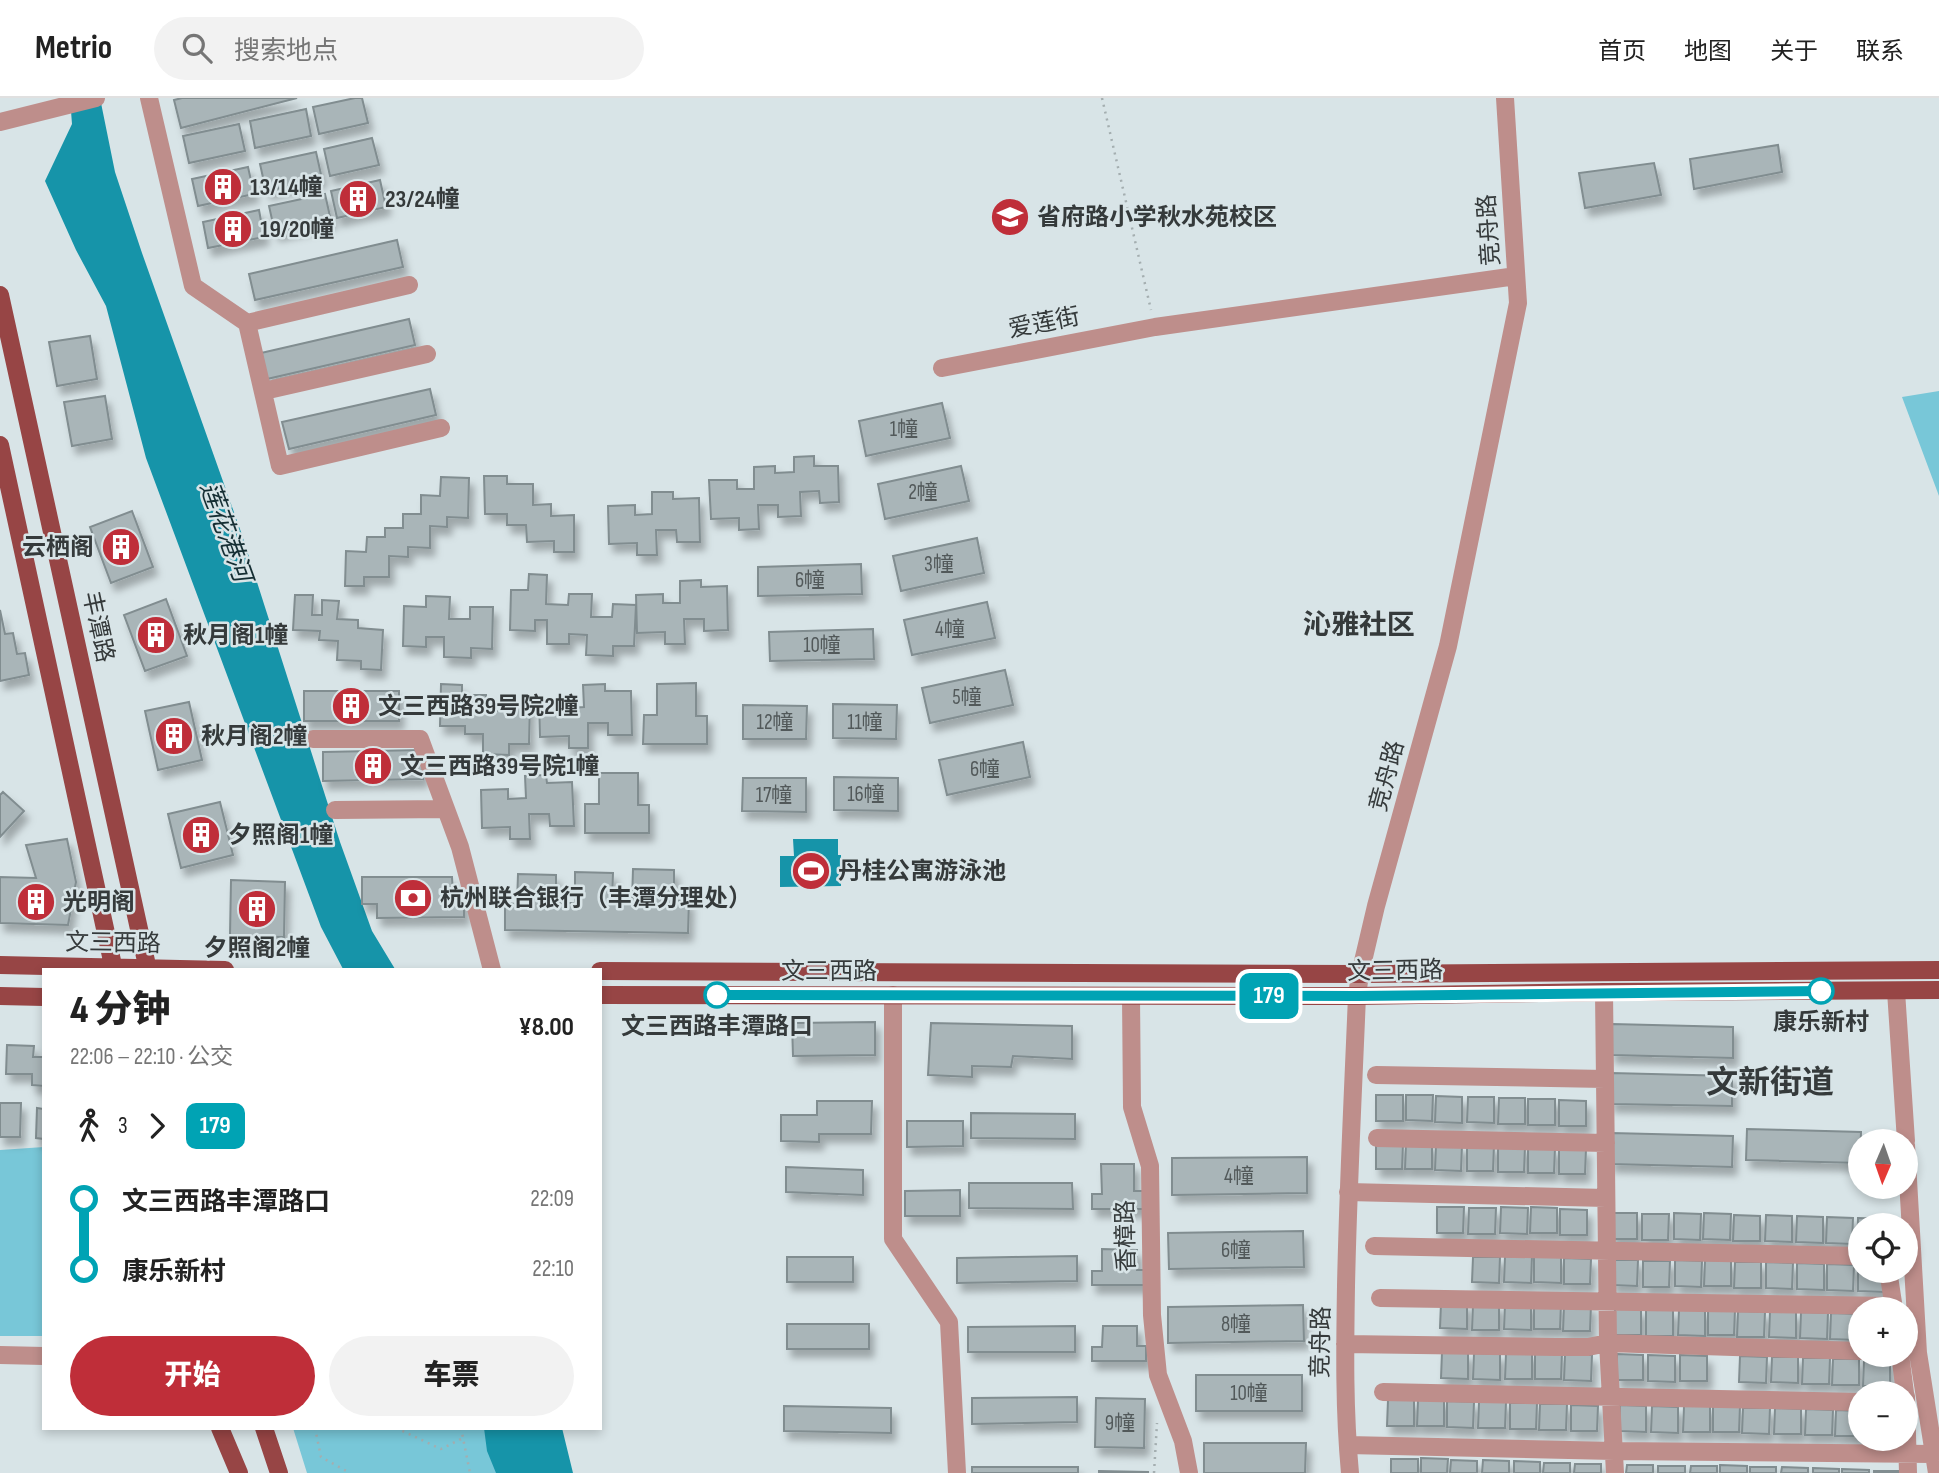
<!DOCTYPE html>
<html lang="zh">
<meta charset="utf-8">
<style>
:root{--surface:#fff;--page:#f2f2f2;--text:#222;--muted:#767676;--line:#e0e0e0;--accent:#bf2e39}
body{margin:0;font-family:"Sofia Sans Condensed","Noto Sans SC",sans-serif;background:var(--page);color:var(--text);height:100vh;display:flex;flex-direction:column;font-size:26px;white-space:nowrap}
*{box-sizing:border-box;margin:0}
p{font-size:23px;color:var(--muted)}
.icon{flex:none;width:38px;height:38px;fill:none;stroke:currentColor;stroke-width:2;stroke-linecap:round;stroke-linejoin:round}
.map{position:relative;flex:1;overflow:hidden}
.side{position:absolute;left:42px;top:870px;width:560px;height:462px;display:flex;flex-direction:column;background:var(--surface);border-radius:0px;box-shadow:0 4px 10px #0003}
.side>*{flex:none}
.badge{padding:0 14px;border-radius:10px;font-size:24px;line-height:46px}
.needle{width:46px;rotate:182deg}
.buttons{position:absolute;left:1848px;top:1031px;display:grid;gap:14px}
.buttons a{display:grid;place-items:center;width:70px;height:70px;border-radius:50%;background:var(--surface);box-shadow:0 4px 10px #0003;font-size:35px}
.map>.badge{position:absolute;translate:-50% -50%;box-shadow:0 0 0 4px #fff}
.legs{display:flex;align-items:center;gap:10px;height:77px;padding:0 28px;font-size:23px}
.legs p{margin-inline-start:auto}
.headline{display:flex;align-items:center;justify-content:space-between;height:119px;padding:0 28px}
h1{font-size:38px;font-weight:800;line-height:52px}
.cta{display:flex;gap:14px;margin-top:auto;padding:14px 28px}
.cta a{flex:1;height:80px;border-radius:42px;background:var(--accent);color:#fff;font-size:28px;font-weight:800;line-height:80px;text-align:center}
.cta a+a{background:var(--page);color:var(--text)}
ul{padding:0 28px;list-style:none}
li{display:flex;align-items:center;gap:24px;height:70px;font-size:26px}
li i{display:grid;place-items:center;width:10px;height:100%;margin:0 9px;background:currentColor}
li i::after{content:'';width:18px;height:18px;margin:-9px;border:5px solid;border-radius:50%;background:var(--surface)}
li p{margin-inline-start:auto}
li:first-child i{background:linear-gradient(#0000 50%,currentColor 0)}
li:last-child i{background:linear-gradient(currentColor 50%,#0000 0)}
header{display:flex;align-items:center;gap:42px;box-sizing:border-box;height:98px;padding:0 35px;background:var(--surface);border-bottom:2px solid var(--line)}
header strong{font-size:33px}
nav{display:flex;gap:38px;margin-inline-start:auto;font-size:24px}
.search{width:490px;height:63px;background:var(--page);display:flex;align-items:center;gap:18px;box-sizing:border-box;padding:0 24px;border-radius:38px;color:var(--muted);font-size:26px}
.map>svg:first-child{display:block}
</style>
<header>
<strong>Metrio</strong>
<div class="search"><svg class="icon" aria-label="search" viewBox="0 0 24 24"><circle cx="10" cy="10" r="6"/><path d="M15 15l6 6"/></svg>搜索地点</div>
<nav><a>首页</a><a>地图</a><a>关于</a><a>联系</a></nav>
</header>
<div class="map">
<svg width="1939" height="1375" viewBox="0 0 1939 1375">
<defs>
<filter id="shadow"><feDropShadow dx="4.5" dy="8" stdDeviation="3.5" flood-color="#0004"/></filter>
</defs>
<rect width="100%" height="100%" fill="#d8e4e7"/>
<!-- green -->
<path fill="#78c7d8" d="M1939,293V398L1902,299Z
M44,1049V1238H0V1052Z
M293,1330H505L515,1375H307Z"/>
<!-- water -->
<path fill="#1694a9" d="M70,0H100L115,74L142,155L241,434L340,744L372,833L395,871H343L321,829L146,360L106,208L76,152L45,83L72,26Z
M793,741H838V757H841V788L780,789V758H794Z
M484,1330H562L573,1375H496L487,1353Z"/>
<!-- building -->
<path fill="#a9b5b8" stroke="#818d90" stroke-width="2" filter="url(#shadow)" d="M182,0H297L181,30L174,2Z
M355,0H362L368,25L319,36L313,9Z
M306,11L311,38L255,50L250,23Z
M239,26L245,53L189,65L183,38Z
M372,40L379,67L330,78L324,51Z
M1778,47L1782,74L1694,91L1690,61Z
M316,54L322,81L266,93L260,66Z
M1654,65L1661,97L1585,110L1579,75Z
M248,69L254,96L198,108L192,81Z
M380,82L386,109L337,120L331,93Z
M325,96L331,123L275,135L269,108Z
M259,112L264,139L208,150L203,124Z
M397,142L403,169L255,202L249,176Z
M409,221L415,247L267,281L261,255Z
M90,238L97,281L57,288L49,244Z
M430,291L436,317L289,351L282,324Z
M105,298L112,341L72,348L64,304Z
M942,305L950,340L866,358L859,323Z
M814,358V368H838L839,404L820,405L819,393L800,394L801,418L778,419V407H758L759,431L739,432V420L711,421L709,382H737V391H754V369L775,368V375L794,374V359Z
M961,368L969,403L885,421L878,386Z
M484,378H507V386H533V407L551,406V418L574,417V454H554V443L527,444L526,427H507V416H485Z
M441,379L469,380L468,420L447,419V429L430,428V450L408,449V459L389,458V479H364V488H345L346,453L366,454L367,439H385V430H403V416H421V397L440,398Z
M652,394H673V401L699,400L700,444H677L676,432H656L657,457H637V445L609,446L608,408L635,407V417L652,416Z
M132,413L153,469L111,485L90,429Z
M977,440L984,475L901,493L893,458Z
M861,466L862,496L758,498V469Z
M529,476L547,477L546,506L568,507L569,496H592L591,519H612L613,506L636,507L634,548H613V558L586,557L587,537L569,536V546H547V522H535V533L510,532L511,492H528Z
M701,482V489L727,488L728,532L704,533V521H684L685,546H665V534L637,535L636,497L663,496V505H680V483Z
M295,497H313L312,517H322V502L339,503L337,521L358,522V530L383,532L381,572L361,571V563L337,562L338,543L319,542L320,533L293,532Z
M426,498L450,499L449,521H470V509H493L492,551L471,550V560L444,559V539H426V549L403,548L404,508L426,509Z
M166,501L187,558L145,573L124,517Z
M987,504L995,540L912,557L904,522Z
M0,512L5,536L13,535L17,556L25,555L29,577L0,583Z
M873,531L874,561L770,563L769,534Z
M1005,572L1013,607L930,625L922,590Z
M696,585V618H707V646H643L644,617H657V586Z
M441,586L462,587V597H486L485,613H511V606H530L529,646H509V657L483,656V636H465V628H440Z
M605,586V593H631L632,637H608V625H588V650H569V638L540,639L539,601L567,600V610L584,609L583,587Z
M304,593H399V623H304Z
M189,604L202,662L158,672L145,613Z
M833,606L897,607L896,641L833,640Z
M743,607L807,608L806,641H743Z
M1023,644L1030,679L947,697L939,662Z
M422,652L423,681L323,683V654Z
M599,675H638V707H649V735H585V706H599Z
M546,677L547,685L572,684L574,728H550L549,716H529L530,741H510V729L482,730L481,692L508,691V701L526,700L525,678Z
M834,679L898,680V713L834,712Z
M743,680H806V714L742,713Z
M3,694L24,713L0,739V697Z
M220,704L233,757L181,770L168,716Z
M67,741L76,784L68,827L0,825V779L36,780L26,747Z
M633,771L674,772V803H689L688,835L505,832V805L517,806L518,776L556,777V805H575V774L613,775L612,803H632Z
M362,779H452L453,795H464V819L377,820V806H362Z
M231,782L285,784L284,839L230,838Z
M875,924V957L793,958L792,925Z
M931,925L1072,928V961L1013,958L1011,969L972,968V979L928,977Z
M1612,926L1733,929V960L1611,957Z
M7,947L34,948L33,959H44V988L32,987V976H6Z
M1611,975L1732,978V1008L1610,1006Z
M1376,997H1403V1023H1376Z
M1406,997H1433L1432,1023L1406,1022Z
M1436,998L1462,999V1025L1435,1024Z
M1468,999H1494V1025L1467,1024Z
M1499,1000H1525V1026H1498Z
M1528,1001H1555V1027H1528Z
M1559,1002L1586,1003V1028H1559Z
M817,1003H872L871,1036H819V1044L781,1043V1017H817Z
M0,1005H21L20,1039H0Z
M37,1010L44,1011V1041L36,1040Z
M971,1015L1075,1016V1041L971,1040Z
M907,1023H963V1048L907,1049Z
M1747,1031L1861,1034L1860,1065L1746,1062Z
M1611,1035L1733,1038L1732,1069L1610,1066Z
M1376,1045L1403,1046L1402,1071H1376Z
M1406,1045H1432V1071H1405Z
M1436,1047H1462L1461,1073L1435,1072Z
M1467,1047H1494L1493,1073H1467Z
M1498,1048L1525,1049L1524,1074H1498Z
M1528,1049L1555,1050L1554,1075H1528Z
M1559,1050L1586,1051L1585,1076H1559Z
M1307,1059V1095L1172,1097V1060Z
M1101,1066H1134V1093H1143L1144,1111H1092V1096H1102Z
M786,1069L863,1072V1097L786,1094Z
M969,1085H1072L1073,1111L969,1110Z
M960,1092V1118H905V1093Z
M1437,1109H1464L1463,1135H1437Z
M1501,1109L1528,1110L1527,1136L1500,1135Z
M1531,1109L1557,1110V1135H1530Z
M1469,1110H1496L1495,1136H1468Z
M1560,1111L1587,1112V1137H1560Z
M1610,1115H1637V1141H1610Z
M1674,1115L1701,1116L1700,1142L1674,1141Z
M1704,1115L1731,1116L1730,1142L1703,1141Z
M1642,1116H1669L1668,1142H1642Z
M1734,1117L1760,1118V1143H1733Z
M1766,1117L1792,1118V1144L1765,1143Z
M1797,1118L1823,1119V1145L1796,1144Z
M1827,1119L1853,1120L1852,1146L1826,1145Z
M1858,1120L1884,1121V1127H1860V1146H1857Z
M1303,1133L1304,1169L1169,1171L1168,1135Z
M1102,1151L1137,1152V1172H1146V1187H1092V1173H1102Z
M1077,1158V1183L957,1185V1160Z
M1505,1158L1532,1159L1531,1185L1504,1184Z
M1534,1158L1561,1159V1185L1534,1184Z
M787,1159H853V1184H787Z
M1473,1159H1500L1499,1185L1472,1184Z
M1564,1160L1591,1161L1590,1186H1564Z
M1611,1162H1638L1637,1188L1611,1187Z
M1675,1162L1702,1163L1701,1189L1675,1188Z
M1705,1162L1731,1163V1188H1704Z
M1643,1163H1670L1669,1189H1643Z
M1735,1164H1761V1190H1734Z
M1766,1164L1793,1165L1792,1191L1766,1190Z
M1797,1165L1824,1166V1192L1797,1191Z
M1827,1166L1854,1167L1853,1193L1827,1192Z
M1858,1167H1860V1172H1885L1884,1194L1858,1193Z
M1441,1205H1467V1231L1440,1230Z
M1505,1205L1531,1206V1232L1504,1231Z
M1534,1205L1561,1206L1560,1231H1534Z
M1473,1206H1499V1232H1472Z
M1303,1207L1304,1243L1168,1245V1209Z
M1564,1207H1591L1590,1233H1563Z
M1615,1211H1641V1237H1614Z
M1679,1211L1705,1212V1238L1678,1237Z
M1708,1211L1735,1212L1734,1237H1708Z
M1646,1212H1673V1238H1646Z
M1738,1213L1765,1214L1764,1239H1737Z
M1770,1213L1796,1214V1240L1769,1239Z
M1801,1214L1828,1215L1827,1241L1800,1240Z
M1831,1215L1857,1216V1242L1830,1241Z
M787,1226H869V1251H787Z
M1075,1228V1254H968V1229Z
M1103,1228H1137V1248H1146V1263H1092V1249H1102Z
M1442,1254L1468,1255V1281L1441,1280Z
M1474,1255L1500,1256V1282L1473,1281Z
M1506,1255H1532V1281H1505Z
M1535,1255H1562L1561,1281H1535Z
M1565,1256L1592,1257L1591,1283L1564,1282Z
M1617,1256L1643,1257V1282H1616Z
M1648,1257L1675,1258V1284L1648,1283Z
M1680,1257L1707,1258V1283H1680Z
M1740,1258L1767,1259L1766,1285L1739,1284Z
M1772,1259H1798V1285L1771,1284Z
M1803,1260H1830L1829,1286H1802Z
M1833,1261H1859V1287H1832Z
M1864,1262L1890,1263V1288H1863Z
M1196,1277H1302V1313H1196Z
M1077,1299V1324L972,1326V1300Z
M1096,1300L1145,1301L1144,1350L1095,1349Z
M1388,1302H1414V1328H1387Z
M1418,1302H1444V1328H1417Z
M1447,1303L1474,1304L1473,1330L1447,1329Z
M1479,1304H1506L1505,1330H1478Z
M1510,1305H1537L1536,1331H1510Z
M1540,1306H1567L1566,1332H1539Z
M1571,1307L1598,1308L1597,1333H1571Z
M1620,1307L1646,1308V1334L1619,1333Z
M784,1308L891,1310V1335L784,1333Z
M1652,1308L1678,1309V1335L1651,1334Z
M1684,1308H1710V1334H1683Z
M1713,1308H1740L1739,1334H1713Z
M1743,1310H1770L1769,1336L1742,1335Z
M1775,1310L1801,1311V1336H1774Z
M1806,1311L1833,1312L1832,1337H1805Z
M1836,1312L1860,1313V1338H1835Z
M1204,1345H1306L1305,1375H1204Z
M1421,1360L1448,1361L1447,1375H1421Z
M1391,1361H1418V1375H1391Z
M1451,1362L1477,1363V1375H1450Z
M1483,1362L1509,1363V1375H1482Z
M1514,1363L1540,1364V1375H1514Z
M1544,1365H1570V1375H1543Z
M1575,1366H1601V1375H1574Z
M1627,1367H1653V1375H1626Z
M1720,1367L1747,1368V1375H1720Z
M1658,1368H1685V1375H1658Z
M1691,1368H1717V1375H1690Z
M972,1369H1078V1375H972Z
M1750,1369H1776V1375H1750Z
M1782,1369L1808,1370V1375H1781Z
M1813,1370L1839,1371V1375H1813Z
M1842,1371L1869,1372V1375H1842Z
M1099,1373L1148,1374V1375H1099Z
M1874,1373H1900V1375H1874Z"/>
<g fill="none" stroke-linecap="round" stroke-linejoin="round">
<!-- path -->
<path stroke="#a4aeb0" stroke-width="2.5" stroke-dasharray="2 5" stroke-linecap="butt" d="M1102,0L1151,212
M315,1330L321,1359L350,1375
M396,1330L441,1351L463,1340
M461,1330L470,1375
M1154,1375L1157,1325"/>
<!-- minor -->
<path stroke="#be8e8b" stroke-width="18" d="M149,0L193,188L247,225L280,368L441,330
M0,24L96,0
M247,225L409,187
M942,270L1155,229L1516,178
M264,293L427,256
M313,641H420L460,749L492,872
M335,712L446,711
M1896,893L1906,1043
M1604,894L1608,1245L1615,1375
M893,897V1141L949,1224L957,1375
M1131,898L1132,1009L1150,1068L1152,1217L1158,1277L1183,1343L1189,1375
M1376,977L1605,981
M1377,1040L1606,1045
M1906,1047L1918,1255L1937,1375
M1348,1094L1606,1100
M1374,1148L1860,1158
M1888,1172L1894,1211
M1380,1200L1893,1208
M1345,1246L1556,1249H1588L1608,1245L1860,1253
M1900,1256L1905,1295
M0,1257L44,1258
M1383,1294L1860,1304
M1906,1298L1908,1375
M1348,1347L1614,1353L1933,1356
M1350,1375C1344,1311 1345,1251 1346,1188C1348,1091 1353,995 1357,898L1360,876L1376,808L1448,548L1518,205L1505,0"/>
<!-- major -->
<path stroke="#974545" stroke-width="18" d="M0,197L148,872
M0,347L114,872
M0,867L225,872
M600,873L1360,876L1939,872
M600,897L1357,898L1604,894L1939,892
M0,898L44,899
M220,1330L239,1375
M264,1330L279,1375"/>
</g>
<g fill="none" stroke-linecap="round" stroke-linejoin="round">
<!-- line-1 casing -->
<g stroke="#fff" stroke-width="16">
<path id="line-1" d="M717,897L1357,898L1821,893"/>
</g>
<!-- line-1 -->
<use href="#line-1" stroke="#00a3b4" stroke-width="10"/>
</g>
<!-- icons -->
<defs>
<g id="building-disc" transform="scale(2.0125)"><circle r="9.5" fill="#bf2e39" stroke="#d8e4e7"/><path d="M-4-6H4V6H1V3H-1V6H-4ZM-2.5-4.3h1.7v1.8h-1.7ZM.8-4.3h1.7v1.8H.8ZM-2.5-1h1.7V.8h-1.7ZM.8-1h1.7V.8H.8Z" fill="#fff"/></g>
<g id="school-disc" transform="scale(2.0125)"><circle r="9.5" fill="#bf2e39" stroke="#d8e4e7"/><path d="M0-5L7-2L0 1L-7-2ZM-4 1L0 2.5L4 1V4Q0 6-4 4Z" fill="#fff"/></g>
<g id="stadium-disc" transform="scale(2.0125)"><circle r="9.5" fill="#bf2e39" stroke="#d8e4e7"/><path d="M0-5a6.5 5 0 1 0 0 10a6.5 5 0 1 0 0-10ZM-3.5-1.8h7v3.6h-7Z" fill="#fff"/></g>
<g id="bank-disc" transform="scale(2.0125)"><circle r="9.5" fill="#bf2e39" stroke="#d8e4e7"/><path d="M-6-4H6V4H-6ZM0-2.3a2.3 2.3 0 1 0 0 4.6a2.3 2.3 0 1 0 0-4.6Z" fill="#fff"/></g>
</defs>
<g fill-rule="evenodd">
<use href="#building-disc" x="223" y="89"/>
<use href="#building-disc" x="358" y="101"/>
<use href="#school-disc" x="1010" y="119"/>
<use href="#building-disc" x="233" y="131"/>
<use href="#building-disc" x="121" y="449"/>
<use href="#building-disc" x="156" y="537"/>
<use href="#building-disc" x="351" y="608"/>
<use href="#building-disc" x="174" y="638"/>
<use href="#building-disc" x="373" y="668"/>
<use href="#building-disc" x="201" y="737"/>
<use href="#stadium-disc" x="811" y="773"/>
<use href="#bank-disc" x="413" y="800"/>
<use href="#building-disc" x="36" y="804"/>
<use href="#building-disc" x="257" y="811"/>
</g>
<!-- markers -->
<g fill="#fff" stroke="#00a3b4" stroke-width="3.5">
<circle cx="1821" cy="893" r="12"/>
<circle cx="717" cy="897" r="12"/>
</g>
<g text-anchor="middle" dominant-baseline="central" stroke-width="5" stroke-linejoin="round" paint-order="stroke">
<!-- number labels -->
<g font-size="21" fill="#52595a">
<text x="904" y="331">1幢</text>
<text x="923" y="394">2幢</text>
<text x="939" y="466">3幢</text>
<text x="810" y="482">6幢</text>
<text x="950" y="531">4幢</text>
<text x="822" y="547">10幢</text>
<text x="967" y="599">5幢</text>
<text x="775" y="624">12幢</text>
<text x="865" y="624">11幢</text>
<text x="985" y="671">6幢</text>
<text x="866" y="696">16幢</text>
<text x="774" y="697">17幢</text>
<text x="1239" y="1078">4幢</text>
<text x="1236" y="1152">6幢</text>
<text x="1236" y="1226">8幢</text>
<text x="1249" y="1295">10幢</text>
<text x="1120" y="1325">9幢</text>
</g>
<!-- poi labels -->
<g font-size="24" font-weight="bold" fill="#353a3b" stroke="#d8e4e7" text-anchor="start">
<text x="250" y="89">13/14幢</text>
<text x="385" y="101">23/24幢</text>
<text x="1037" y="119">省府路小学秋水苑校区</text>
<text x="260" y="131">19/20幢</text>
<text x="94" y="449" text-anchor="end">云栖阁</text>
<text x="183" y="537">秋月阁1幢</text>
<text x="378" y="608">文三西路39号院2幢</text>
<text x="201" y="638">秋月阁2幢</text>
<text x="400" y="668">文三西路39号院1幢</text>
<text x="228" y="737">夕照阁1幢</text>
<text x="838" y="773">丹桂公寓游泳池</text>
<text x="440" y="800">杭州联合银行（丰潭分理处）</text>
<text x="63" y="804">光明阁</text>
<text x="257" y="850" text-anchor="middle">夕照阁2幢</text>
</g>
<!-- street labels -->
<g font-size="24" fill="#353a3b" stroke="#d8e4e7">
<text transform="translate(1489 132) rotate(-94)">竞舟路</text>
<text transform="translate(1044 225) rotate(-11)">爱莲街</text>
<text transform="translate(98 529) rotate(78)">丰潭路</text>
<text transform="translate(1387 678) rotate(-75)">竞舟路</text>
<text transform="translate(113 845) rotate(1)">文三西路</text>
<text x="829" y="873">文三西路</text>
<text transform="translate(1395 873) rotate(-1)">文三西路</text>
<text transform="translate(1126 1138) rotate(-91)">香樟路</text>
<text transform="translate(1321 1244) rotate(-89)">竞舟路</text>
</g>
<!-- stop labels -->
<g font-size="24" font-weight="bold" fill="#353a3b" stroke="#d8e4e7">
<text x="1821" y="924">康乐新村</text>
<text x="717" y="928">文三西路丰潭路口</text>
</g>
<!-- water labels -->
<g font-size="26" font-style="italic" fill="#152e33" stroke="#d8e4e7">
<text transform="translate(225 434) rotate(70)">莲花港河</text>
</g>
<!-- quarter labels -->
<g font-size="28" font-weight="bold" fill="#353a3b" stroke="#d8e4e7">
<text x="1359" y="527">沁雅社区</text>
</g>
<!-- district labels -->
<g font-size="32" font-weight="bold" fill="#353a3b" stroke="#d8e4e7">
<text x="1770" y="985">文新街道</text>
</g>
</g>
</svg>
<div class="buttons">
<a><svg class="needle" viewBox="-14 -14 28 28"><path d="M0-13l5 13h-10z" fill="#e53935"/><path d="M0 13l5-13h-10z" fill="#767676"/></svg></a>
<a><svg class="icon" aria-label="locate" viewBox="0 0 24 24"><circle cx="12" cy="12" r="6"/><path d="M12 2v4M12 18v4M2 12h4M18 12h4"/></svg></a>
<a>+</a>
<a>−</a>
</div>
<b class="badge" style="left:1269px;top:898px;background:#00a3b4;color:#fff">179</b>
<section class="side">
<div class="headline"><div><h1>4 分钟</h1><p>22:06 – 22:10 · 公交</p></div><b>¥8.00</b></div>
<div class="legs"><svg class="icon" aria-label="walk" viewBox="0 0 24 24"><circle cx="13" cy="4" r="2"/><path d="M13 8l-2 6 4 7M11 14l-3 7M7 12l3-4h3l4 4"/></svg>3<svg class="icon" aria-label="forward" viewBox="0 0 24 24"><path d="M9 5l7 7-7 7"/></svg><b class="badge" style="background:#00a3b4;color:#fff">179</b></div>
<ul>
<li><i style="color:#00a3b4"></i><b>文三西路丰潭路口</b><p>22:09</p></li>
<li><i style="color:#00a3b4"></i><b>康乐新村</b><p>22:10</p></li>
</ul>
<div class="cta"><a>开始</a><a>车票</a></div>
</section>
</div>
